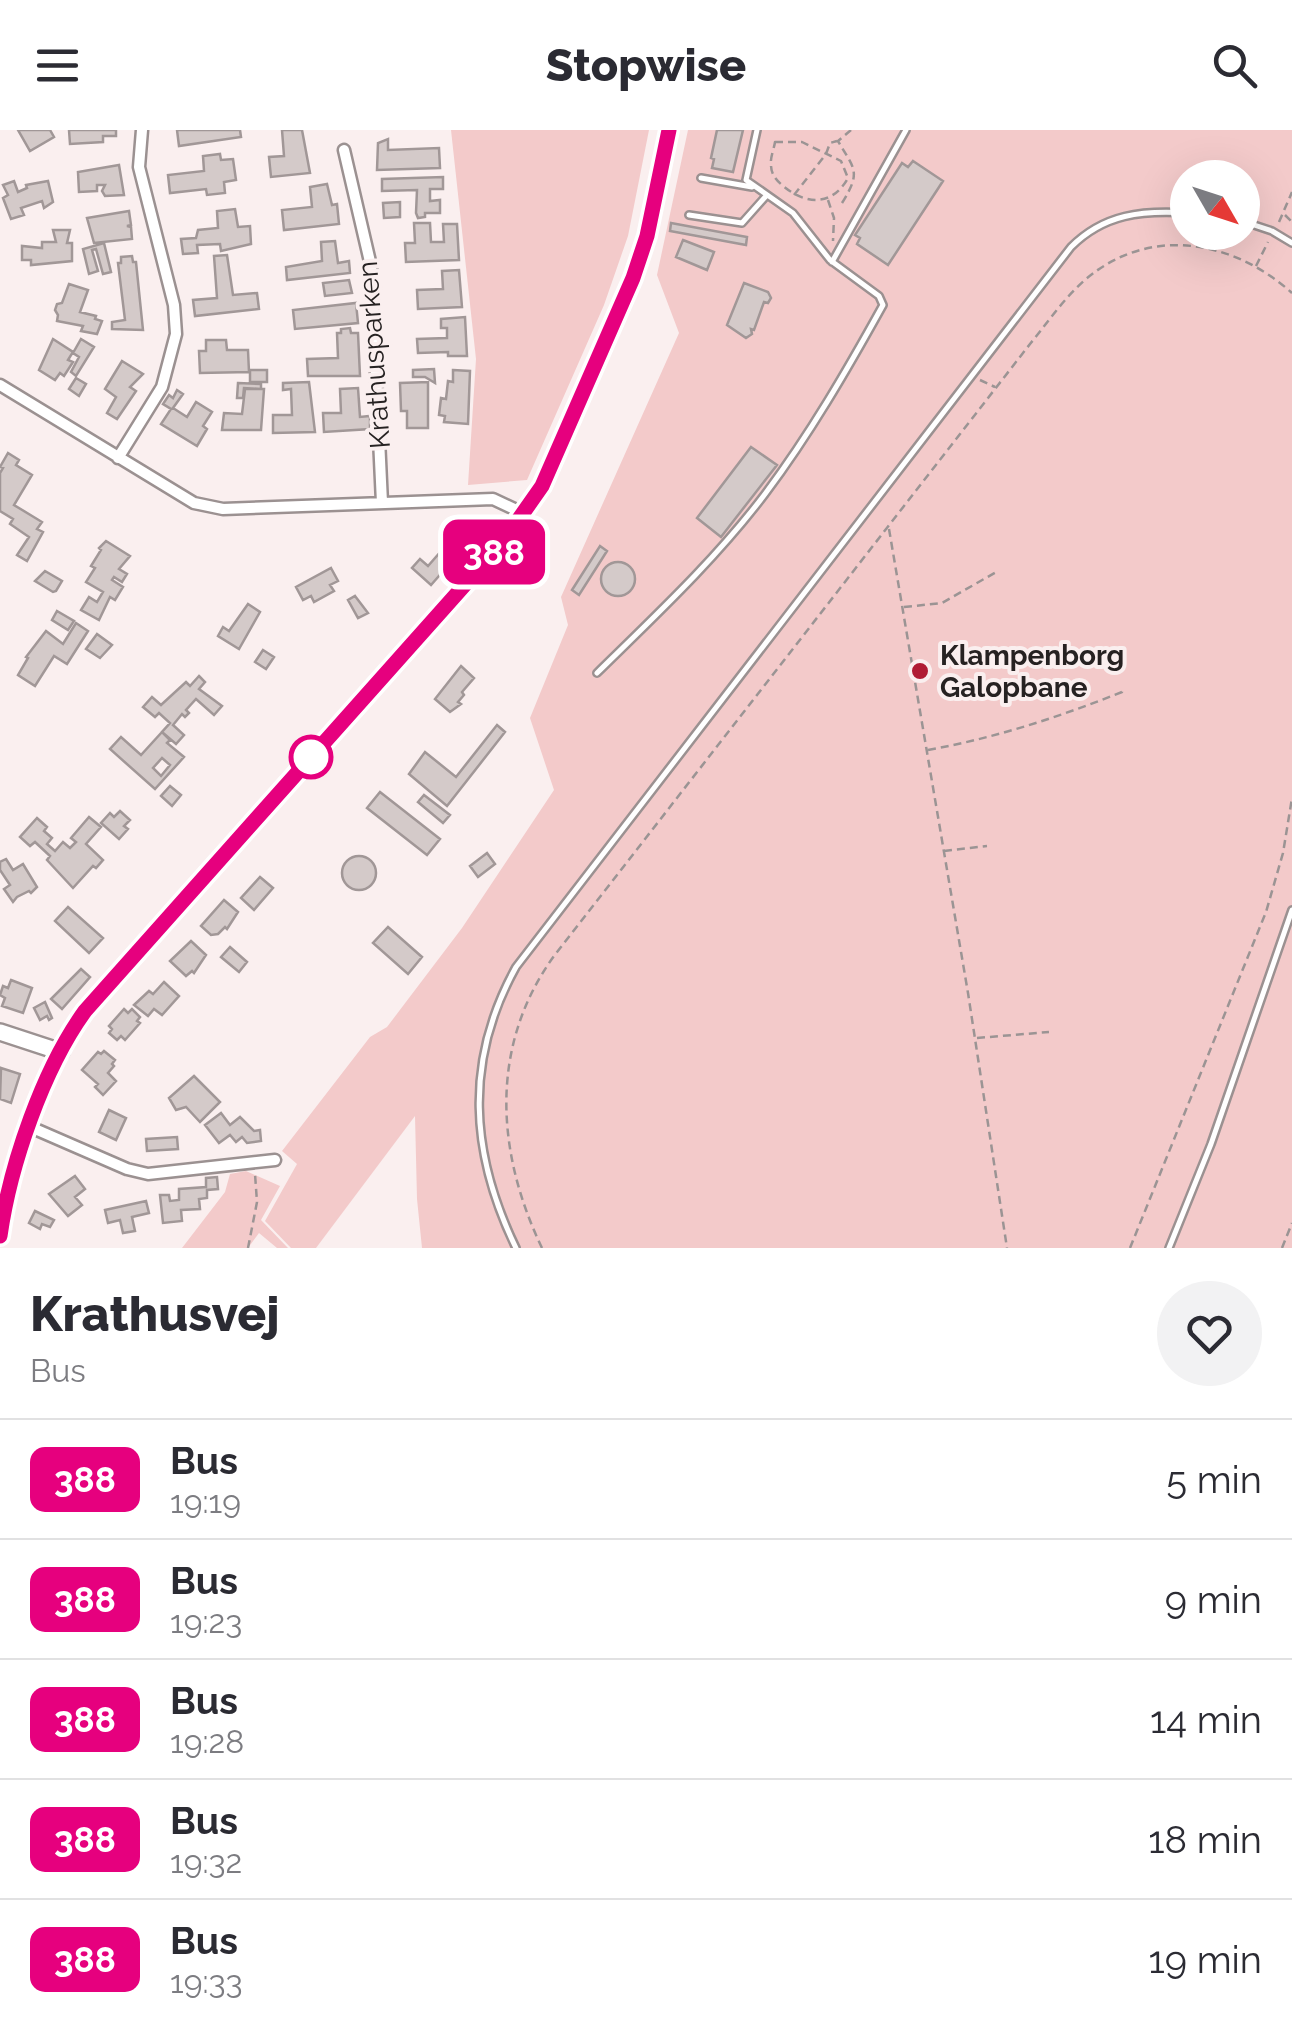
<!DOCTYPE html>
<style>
:root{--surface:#fff;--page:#f2f2f3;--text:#2b2b33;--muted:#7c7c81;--line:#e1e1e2}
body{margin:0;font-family:Raleway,sans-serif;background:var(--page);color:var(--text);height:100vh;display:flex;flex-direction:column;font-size:38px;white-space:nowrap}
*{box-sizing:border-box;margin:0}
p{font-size:32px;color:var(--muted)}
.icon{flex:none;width:55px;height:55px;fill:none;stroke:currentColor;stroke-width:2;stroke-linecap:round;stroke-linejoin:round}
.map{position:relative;height:1118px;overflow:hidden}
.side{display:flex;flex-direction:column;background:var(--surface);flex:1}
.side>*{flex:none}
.badge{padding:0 20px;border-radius:15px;font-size:35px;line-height:65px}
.needle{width:65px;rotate:129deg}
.buttons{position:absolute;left:1170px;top:30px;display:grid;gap:20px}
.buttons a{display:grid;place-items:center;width:90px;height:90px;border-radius:50%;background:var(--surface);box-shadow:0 10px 40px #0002;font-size:50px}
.map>.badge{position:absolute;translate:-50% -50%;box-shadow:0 0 0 5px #fff}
.round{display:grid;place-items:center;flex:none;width:105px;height:105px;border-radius:52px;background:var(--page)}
.head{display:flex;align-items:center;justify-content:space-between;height:170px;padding:0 30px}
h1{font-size:48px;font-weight:800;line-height:75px}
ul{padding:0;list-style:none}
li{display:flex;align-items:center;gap:30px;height:120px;padding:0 30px;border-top:2px solid var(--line)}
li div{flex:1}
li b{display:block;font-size:38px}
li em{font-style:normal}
li .badge{min-width:110px;font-weight:700;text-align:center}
header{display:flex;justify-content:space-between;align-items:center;height:130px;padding:0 30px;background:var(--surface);font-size:45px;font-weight:800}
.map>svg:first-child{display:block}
</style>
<header><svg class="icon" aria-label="menu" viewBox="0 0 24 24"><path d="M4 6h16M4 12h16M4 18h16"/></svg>Stopwise<svg class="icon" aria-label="search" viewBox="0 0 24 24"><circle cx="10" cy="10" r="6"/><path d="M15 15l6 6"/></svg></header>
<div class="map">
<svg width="1292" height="1118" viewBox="0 0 1292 1118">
<rect width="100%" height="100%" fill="#faefef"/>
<!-- green -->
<path fill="#f3caca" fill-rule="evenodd" d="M451,0H649L628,106L604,175L527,350L468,355L476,229Z
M688,0H1292V1118H422L417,1069L415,986L316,1118H291L265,1091L297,1034L282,1021L370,907L387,897L462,798L554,660L530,588L568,495L561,467L679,203L657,145ZM1188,48H1242V102H1188Z
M246,1041L280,1056L261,1090L288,1118H277L259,1103L248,1118H182L225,1062L230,1044Z"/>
<!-- building -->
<path fill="#d4cac9" stroke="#a19797" stroke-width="2.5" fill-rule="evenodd" d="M18,0H50L54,7L30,21Z
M69,0H116V6H103V12L70,14Z
M177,0H240L241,7L179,16Z
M282,0H302L310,43L271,47L269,27L284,26Z
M717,0H743L733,42L712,38L714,29L711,28Z
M388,9V20L439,18L440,38L377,40L378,13Z
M220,24L221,30L233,29L236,50L224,52L225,63L207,65L206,59L170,63L168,45L204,41L203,26Z
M913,31L943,51L888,135L857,114L860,108L855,105L902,33L908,37Z
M119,35L124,65L105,66L102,61L105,55H97V61L79,62L78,42Z
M443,47V59H430V71L440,70V83H425V87L418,88L416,83L417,60L382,61V49Z
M14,51L18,62L27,58L26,55L48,51L53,72L44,78L42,71L21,78L24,85L11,89L3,68L8,65L3,55Z
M327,54L332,75L337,74L339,94L284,100L282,80L312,77L310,57Z
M400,72V87L384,88L383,73Z
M235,79L238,97L250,96L251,114L221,121L220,114L197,115L198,123L183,124L181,109L196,108L198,100L218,98L217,81Z
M129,81L131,95L127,96L131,97L132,109L94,113L87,88Z
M414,93H430L431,112H444L443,94H457L459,130L406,132L405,113H415Z
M671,93L747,107L746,115L670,101Z
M53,100H70L67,113H72V131L31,135V130H22V116L42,118V112H56Z
M683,110L714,122L707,140L676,127Z
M335,111L338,133L349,131L350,143L287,150L286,137L322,131L321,112Z
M104,113L111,142L103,144L96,119L92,120L98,141L89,144L83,119Z
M227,125L233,165L257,163L259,179L195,186L193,170L217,168L214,126Z
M132,126L133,132H136L143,200L112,199V192L125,190L118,133H121V127Z
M459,140L462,177L418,179L417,160L443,159L442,141Z
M349,150L352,163L325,166L323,153Z
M744,153L768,162L771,168L768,173L764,172L754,200L751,199L752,204L746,208L727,195Z
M69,154L88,160L80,182L96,186L95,189L102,191L97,204L81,201L83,196L57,191L58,185L55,180L57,174L62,173Z
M356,173L358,193L295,199L293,180Z
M465,187L467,226H448V222L418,223L417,209L447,208V198H441V189Z
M350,198L351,203H358L360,246H308L307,229L338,228L337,203H341V199Z
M53,209L73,222L68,230L73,232L64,246L60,243L55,250L39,240Z
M81,209L94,217L76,246L71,242L79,227L73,223Z
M206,210H226L227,220H248L249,242L200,243L199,221H206Z
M122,231L143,244L130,257L136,261L117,289L107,283L116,267L105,259Z
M434,239L435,253L425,247H413V240Z
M250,240H267V252H250Z
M453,240L470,241L468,294L444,292L445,286L439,285L441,268L446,269L448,251L453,252Z
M76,248L86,254L79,266L69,259Z
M309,252L315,302L273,303V285H292L291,259L283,260V253Z
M428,252V298H407V281H401L400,253Z
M238,253L261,254V259L244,258L243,268H237Z
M358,258L360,287L370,286V299L324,302L323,283H341L340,259Z
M245,259H264L261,300H222L224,283L242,284Z
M177,260L183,264L173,278L187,287L196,272L212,282L203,296L207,299L197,316L161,294L171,279L163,274L169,265L173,268Z
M751,317L777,335L721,407L697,388Z
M8,323L19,330L16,335L32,345L14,375L42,392L37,399L43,402L27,431L17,425L29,407L10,394L13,389L0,381V343L3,338L0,337Z
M454,399L473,416L464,426L460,422L431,455L412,438L420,429L428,436L449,412L445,409Z
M106,411L130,426L119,439L127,444L122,452L114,447L112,450L123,457L115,470L110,467L99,490L81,480L89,467L97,472L103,462L86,452L95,438L91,436L101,420L99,418Z
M600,416L607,421L579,465L572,460Z
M601 449a17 17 0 1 1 34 0a17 17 0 1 1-34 0Z
M331,438L338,451L330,455L334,461L314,472L311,466L303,470L296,457Z
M45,441L62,451L56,461L53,462L35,451Z
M355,466L368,483L358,488L348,470Z
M248,474L260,482L239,519L218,506L223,497L229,501Z
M57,481L74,491L68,500L52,490Z
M76,493L88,501L67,534L54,526L35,556L18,545L28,528L26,527L46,501L63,514Z
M97,504L112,515L100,528L86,519Z
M263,520L274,527L266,539L255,532Z
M461,536L474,548L462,562L464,565L458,572L461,574L450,582L435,569Z
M199,546L205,552L199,559L222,576L214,585L196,569L186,580L189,583L185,587L182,584L173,595L184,605L176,614L162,602L170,593L159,583L155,587L143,577L152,567L161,575L186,552L190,556Z
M497,595L505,602L447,676L409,644L425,622L456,647Z
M162,602L170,610L167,613L184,627L155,659L110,619L121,607L141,625ZM162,628L170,635L161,646L153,638Z
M170,656L181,665L172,676L161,666Z
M380,662L440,709L427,725L367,678Z
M424,665L450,685L443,693L418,672Z
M120,681L130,690L124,696L128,699L119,709L101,693L110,683L114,687Z
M89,687L101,697L86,714L103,730L96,738L93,736L73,758L47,730L50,726L35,712L30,716L20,707L37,688L47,697L44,701L52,708L47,714L55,721L63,712L70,718L76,712L71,708Z
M487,723L495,734L478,747L470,736Z
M342 743a17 17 0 1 1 34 0a17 17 0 1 1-34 0Z
M6,729L13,740L23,734L37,757L31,763L29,761L17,767L13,772L4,759L10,755L0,740V732Z
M260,747L273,758L254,780L241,768Z
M224,770L238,782L227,799L225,797L218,804L211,805L201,796Z
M68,777L103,808L89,823L55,791Z
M388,797L422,827L408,844L373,813Z
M191,811L206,825L194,843L192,841L186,846L170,831Z
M230,817L247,832L239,842L221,827Z
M81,839L90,847L62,879L51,869Z
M11,850L32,858L23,883L2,876L5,868L0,865L3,856L8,858Z
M164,852L179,866L162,885L154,879L148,886L134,875L149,861L153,864Z
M45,872L52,888L49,890L47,886L40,890L34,878Z
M124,879L128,883L132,879L140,887L137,891L140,893L125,910L121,906L117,910L109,903L112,899L109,896Z
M104,921L115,930L112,934L114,936L108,943L116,951L103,965L95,957L98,954L82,940L98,922L101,924Z
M1,938L20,944L11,973L0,969Z
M194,946L220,972L200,992L186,977L176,980L169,968Z
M109,980L126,988L116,1010L99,1002Z
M221,983L230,995L240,987L254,1001L260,1000L261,1011L247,1013L242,1007L236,1012L230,1005L219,1013L205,995Z
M177,1007L178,1019L147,1021L146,1009Z
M75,1046L85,1059L75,1067L82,1075L68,1086L49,1064Z
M217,1047L218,1059L207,1060V1068L199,1069L200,1079L181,1080L182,1091L163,1093L160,1065H169L170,1071L179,1070V1059L206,1057V1048Z
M146,1071L149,1083L132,1087L135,1101L123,1103L120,1090L108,1093L105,1080Z
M35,1081L54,1090L50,1097L42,1094L40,1099L29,1093Z"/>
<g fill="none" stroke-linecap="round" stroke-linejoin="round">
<!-- lane casing -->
<g stroke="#9b9191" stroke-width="10">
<path id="lane" d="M701,48L752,57
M689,85L742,93L767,65
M1242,91L1272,101L1292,113
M832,132L906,0
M597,543C655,486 716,429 765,364C810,304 847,240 883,175L879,166L830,130L793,83L746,50L757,0
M516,1118C470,1023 464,931 516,837L1071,117C1104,84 1142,80 1188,83
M1169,1118L1211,1014L1292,780"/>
</g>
<!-- street casing -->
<g stroke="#9b9191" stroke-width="15">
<path id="street" d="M344,20L371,136L382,373
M0,255L194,373L223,379L493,369L525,384
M118,328L162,257L176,204L174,175L139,37L142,0
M28,996L127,1039L148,1044L275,1030"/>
</g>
<!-- secondary casing -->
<g stroke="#9b9191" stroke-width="20">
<path id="secondary" d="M0,902L61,922
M0,1106C10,1036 43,938 85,881L502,413L542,356L633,148L647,106L669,0"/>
</g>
<!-- path -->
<path stroke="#9b9494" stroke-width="2.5" stroke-dasharray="8 5" stroke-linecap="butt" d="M775,12H802L841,31L848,48C832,77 805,75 782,55C776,50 771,44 771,35C770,28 774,19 775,12Z
M794,65L826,24L830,13L837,11
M828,70L834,88L833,111
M842,73C862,41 854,39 838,11L851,0
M1285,85L1292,92
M1279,92L1292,62
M1256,136L1268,112
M980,250L995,257
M889,399L968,863L1007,1118
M904,477L942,473L998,441
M928,620C995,608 1059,587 1122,562V558
M944,721L987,716
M977,908L1049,902
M248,1118L257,1072L255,1044
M542,1118C496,1022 489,916 554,826L1030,214C1048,192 1064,168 1086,149C1150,95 1233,110 1292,163
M1130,1118L1266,782L1283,723L1292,668
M1282,1118L1292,1093"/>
<!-- lane -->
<use href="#lane" stroke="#fff" stroke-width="5"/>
<!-- street -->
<use href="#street" stroke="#fff" stroke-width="10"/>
<!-- secondary -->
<use href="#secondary" stroke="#fff" stroke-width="15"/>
</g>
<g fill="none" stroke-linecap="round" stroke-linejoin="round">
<!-- line casing -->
<g stroke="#fff" stroke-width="22">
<path id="line" d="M0,1106C10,1035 43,939 85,881L502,413L542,356L633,148L647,106L669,0"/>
</g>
<!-- line -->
<use href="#line" stroke="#e6007e" stroke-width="15"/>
</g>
<!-- markers -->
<circle fill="#b01c35" stroke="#faefef" stroke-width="4" cx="920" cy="541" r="10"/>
<circle fill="#fff" stroke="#e6007e" stroke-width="5" cx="311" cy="627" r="20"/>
<g text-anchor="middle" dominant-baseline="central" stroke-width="8" stroke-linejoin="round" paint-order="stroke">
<!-- street labels -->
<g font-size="28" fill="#262222" stroke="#faefef">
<text transform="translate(374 225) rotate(-94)">Krathusparken</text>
</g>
<!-- poi labels -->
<g font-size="28" font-weight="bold" fill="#262222" stroke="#faefef" text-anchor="start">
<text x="940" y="525">Klampenborg<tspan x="940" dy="32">Galopbane</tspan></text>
</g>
</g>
</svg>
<div class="buttons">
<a><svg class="needle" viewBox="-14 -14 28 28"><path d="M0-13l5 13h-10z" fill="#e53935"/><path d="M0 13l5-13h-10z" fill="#7c7c81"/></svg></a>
</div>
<b class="badge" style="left:494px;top:422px;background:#e6007e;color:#fff">388</b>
</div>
<section class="side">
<div class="head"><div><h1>Krathusvej</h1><p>Bus</p></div><a class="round"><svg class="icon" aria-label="heart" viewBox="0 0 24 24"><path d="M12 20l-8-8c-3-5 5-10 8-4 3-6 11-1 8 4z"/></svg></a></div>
<ul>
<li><span class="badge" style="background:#e6007e;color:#fff">388</span><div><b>Bus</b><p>19:19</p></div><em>5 min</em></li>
<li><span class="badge" style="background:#e6007e;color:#fff">388</span><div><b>Bus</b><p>19:23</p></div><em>9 min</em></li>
<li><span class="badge" style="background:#e6007e;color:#fff">388</span><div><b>Bus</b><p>19:28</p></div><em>14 min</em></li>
<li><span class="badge" style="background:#e6007e;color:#fff">388</span><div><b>Bus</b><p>19:32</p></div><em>18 min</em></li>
<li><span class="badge" style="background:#e6007e;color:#fff">388</span><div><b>Bus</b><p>19:33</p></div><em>19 min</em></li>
</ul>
</section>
